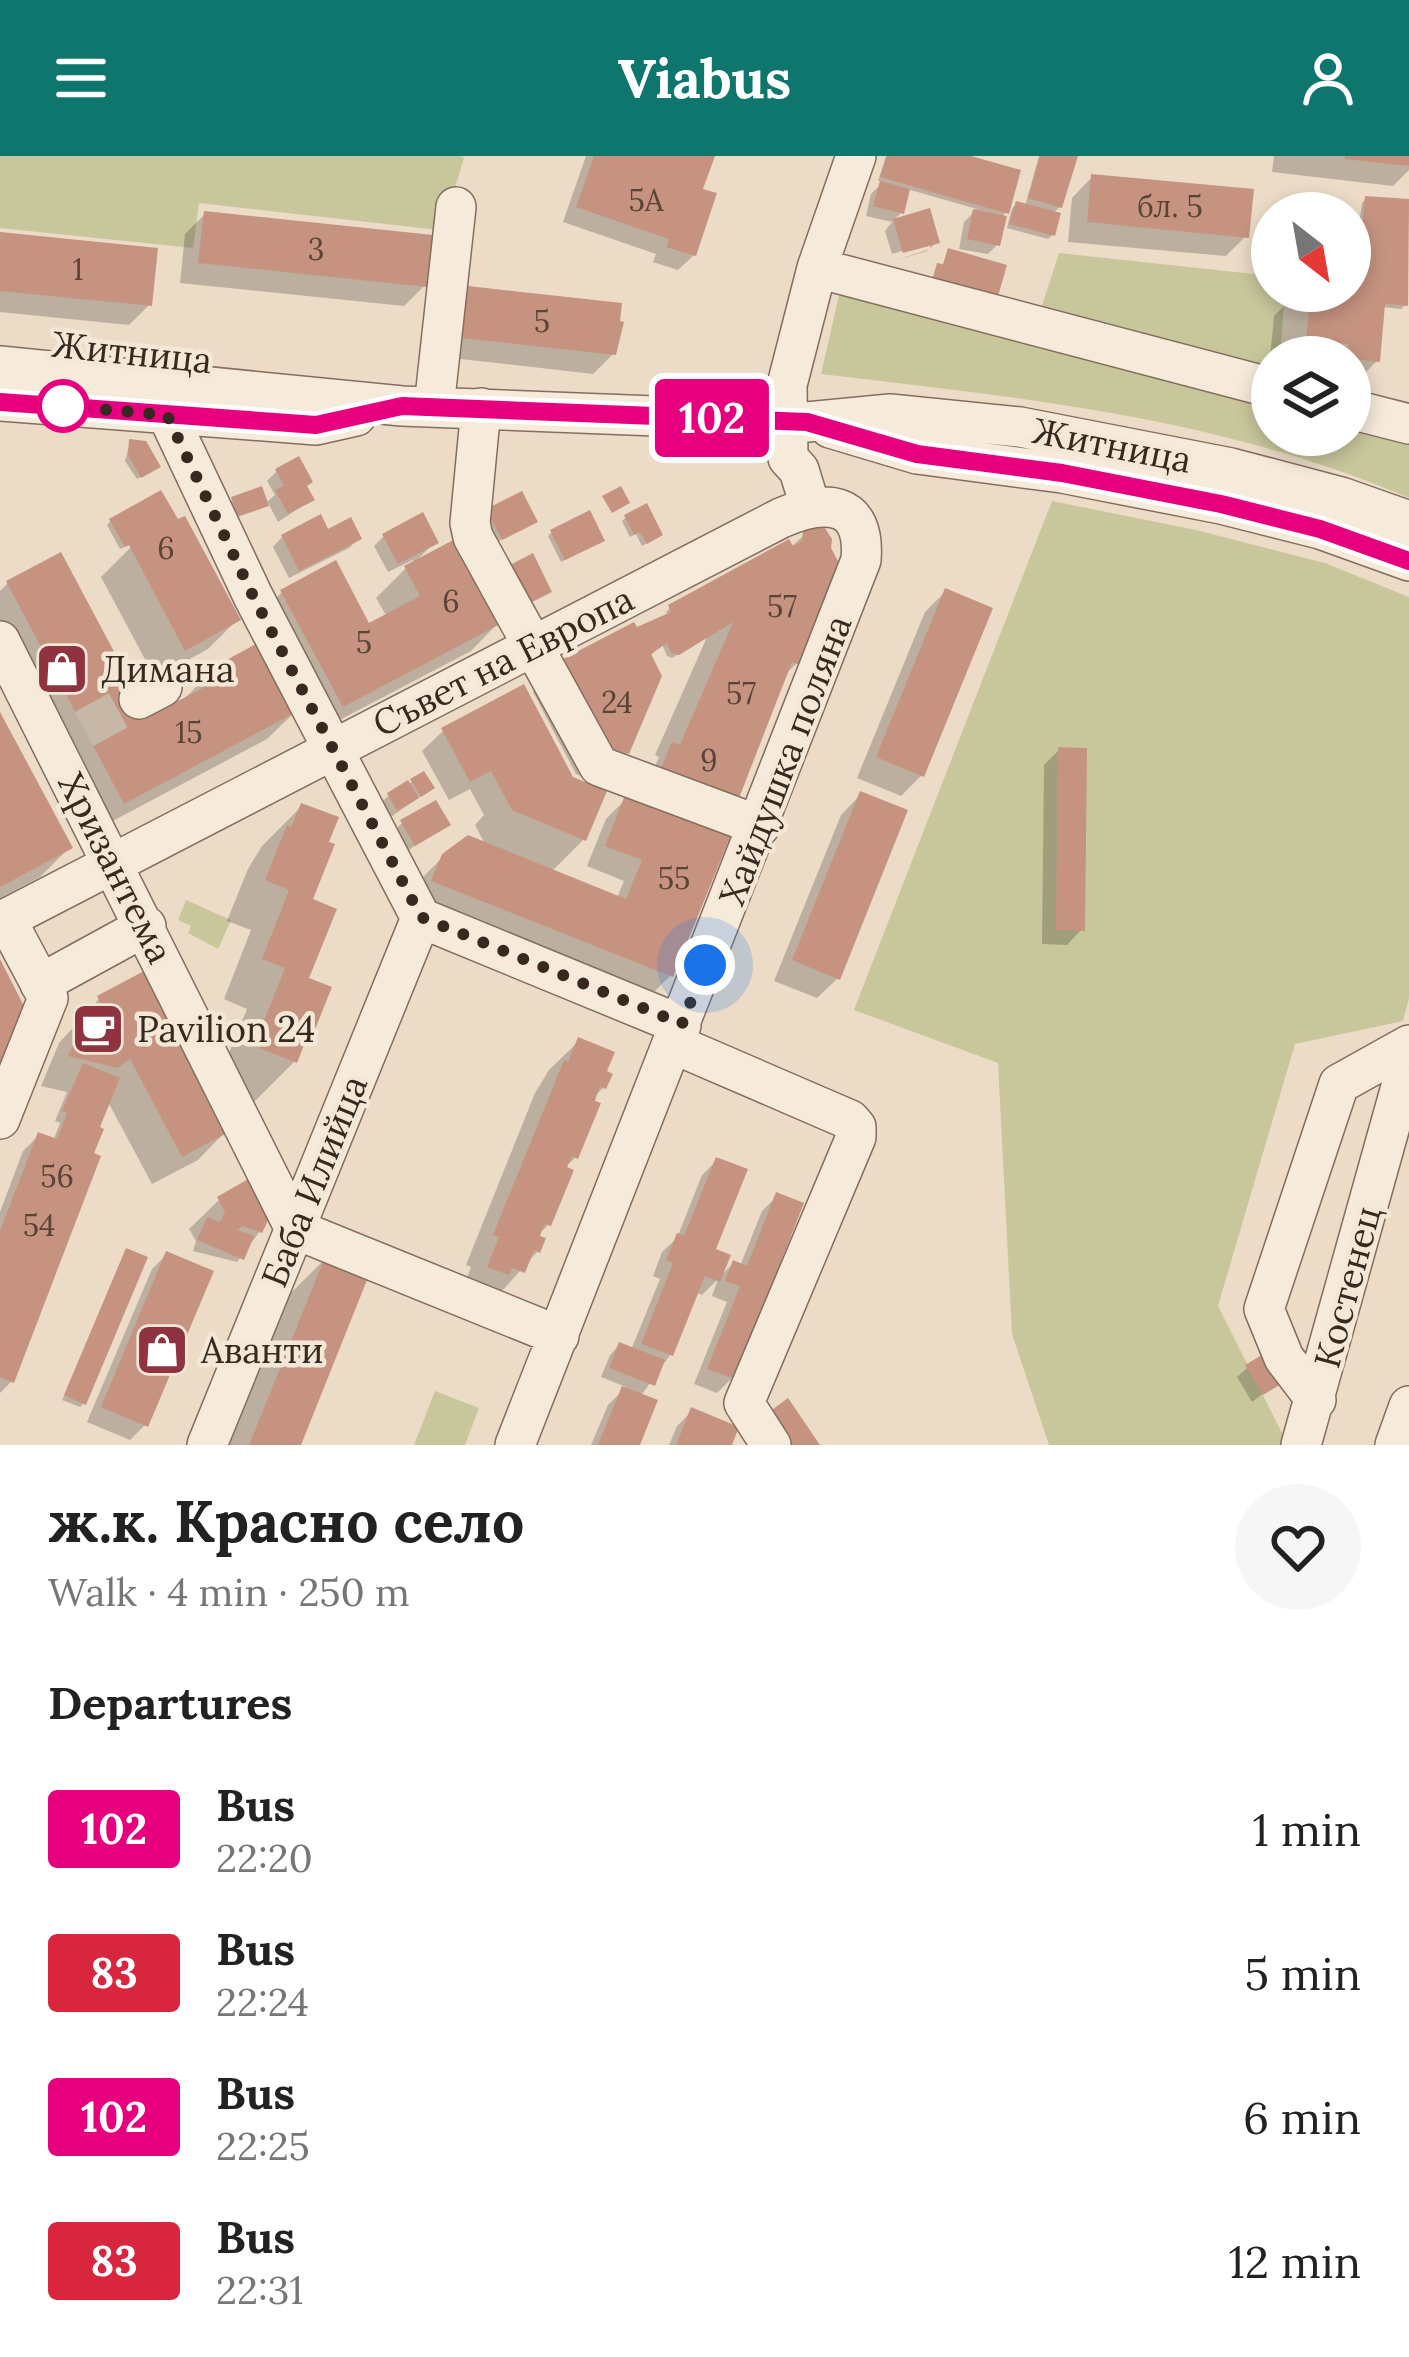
<!DOCTYPE html>
<meta charset="utf-8">
<style>
:root{--surface:#fff;--page:#f6f6f6;--text:#222;--muted:#767676;--accent:#0f766e}
body{margin:0;font-family:Lora,serif;background:var(--page);color:var(--text);height:100vh;display:flex;flex-direction:column;font-size:45px;white-space:nowrap}
*{box-sizing:border-box;margin:0}
p{font-size:39px;color:var(--muted)}
.icon{flex:none;width:66px;height:66px;fill:none;stroke:currentColor;stroke-width:2;stroke-linecap:round;stroke-linejoin:round}
.map{position:relative;height:1289px;overflow:hidden}
.sheet{display:flex;flex-direction:column;background:var(--surface);flex:1}
.sheet>*{flex:none}
.badge{padding:0 24px;border-radius:9px;font-size:42px;line-height:78px}
.needle{width:78px;rotate:149deg}
.tools{position:absolute;left:1251px;top:36px;display:grid;gap:24px}
.tools a{display:grid;place-items:center;width:120px;height:120px;border-radius:50%;background:var(--surface);box-shadow:0 6px 18px #0003;font-size:60px}
.you{position:absolute;width:60px;height:60px;margin:-30px;border:9px solid #fff;border-radius:50%;background:#1a73e8;box-shadow:0 0 0 18px #1a73e833}
.map>.badge{position:absolute;translate:-50% -50%;box-shadow:0 0 0 6px #fff}
h2{padding:0 48px;font-size:45px;line-height:108px}
.round{display:grid;place-items:center;flex:none;width:126px;height:126px;border-radius:63px;background:var(--page)}
.head{display:flex;align-items:center;justify-content:space-between;height:204px;padding:0 48px}
h1{font-size:57px;font-weight:700;line-height:90px}
ul{padding:0;list-style:none}
li{display:flex;align-items:center;gap:36px;height:144px;padding:0 48px}
li div{flex:1}
li b{display:block;font-size:45px}
li em{font-style:normal}
li .badge{min-width:132px;font-weight:700;text-align:center}
header{display:flex;justify-content:space-between;align-items:center;height:156px;padding:0 48px;background:var(--accent);color:#fff;font-size:54px;font-weight:700}
.map>svg:first-child{display:block}
</style>
<header><svg class="icon" aria-label="menu" viewBox="0 0 24 24"><path d="M4 6h16M4 12h16M4 18h16"/></svg>Viabus<svg class="icon" aria-label="person" viewBox="0 0 24 24"><circle cx="12" cy="8" r="4"/><path d="M4 21q1-7 8-7t8 7"/></svg></header>
<div class="map">
<svg width="1409" height="1289" viewBox="0 0 1409 1289">
<rect width="100%" height="100%" fill="#ebdbc7"/>
<!-- green -->
<path fill="#c8c79c" d="M0,0H460L464,2L449,51L448,75L199,47L193,92L0,72Z
M1059,97L1272,120V135H1285L1280,201H1272V219L1040,156Z
M840,135L1272,245V279H1350V265L1409,280V342C1220,261 1023,242 821,218Z
M1052,345L1196,374L1325,407L1409,441V842L1403,865L1295,888L1218,1150L1288,1289H1049L1012,1178L998,907L854,854Z
M186,744L231,764L218,793L188,777L191,770L178,764Z
M435,1235L479,1252L465,1289H414Z"/>
<!-- shadow -->
<path fill="#0003" d="M586,0H711L699,35L694,99L678,114L653,106L656,98L563,66Z
M886,0H960L1006,56L1000,62L998,88L988,98L959,93L964,66L977,53L907,33L901,57L892,66L866,60L871,38L883,26L878,25Z
M1039,0H1075L1060,51L1052,58V79L1048,83L1007,72L1012,52L1017,48L1025,50Z
M1274,0H1409V14L1393,30L1272,16Z
M1092,21L1246,80L1226,100L1068,86L1072,42Z
M1366,43L1409,46L1405,149L1401,153L1382,151L1377,205L1350,232V201H1272V224L1268,223L1274,160L1299,135H1350L1362,47Z
M928,56L937,86L927,95L894,105L930,93V87L892,98L885,75L892,66Z
M205,58L424,130L404,150L180,127L185,78Z
M0,79L149,149L129,169L0,156Z
M469,133L613,198L593,218L443,201L448,153Z
M130,286L153,314L137,323L125,305Z
M277,315L304,331L311,344L278,366L268,347L261,353L234,362L229,347L233,343L265,348L275,339L267,325Z
M484,360L534,365L497,386Z
M626,361L656,382L642,390L636,378L630,381L622,365Z
M111,365L237,464L208,493L155,522L101,421L136,386L120,393L107,369Z
M552,376L597,388L561,406L548,380Z
M327,377L359,382L349,392L289,422L273,391L282,381Z
M805,378L797,507L782,522L670,820L650,840L404,754L413,731L444,700L486,690L475,669L484,659L470,633L449,644L422,595L443,575L584,683L551,716L617,742L624,725L587,710L606,663L626,643L645,635L659,601L655,599L707,481L672,502L667,500L662,488L649,501L627,597L597,626L576,618L533,536L562,506L669,461L666,456L670,452L790,392Z
M384,380L435,386L416,405L500,465L471,495L313,578L299,552L267,583L94,675L0,498V435L8,427L140,569L182,545L212,515L257,492L253,466L282,436L368,471L387,461L376,442L415,403L388,416L374,390Z
M945,436L922,619L901,640L857,622L925,456Z
M0,562L69,692L40,721L0,742Z
M1059,594L1082,773L1067,789L1042,788L1044,609Z
M412,626L427,636L382,667L374,654L389,639Z
M861,638L838,822L817,842L774,825L841,659Z
M302,650L309,745L307,884L294,906L254,946L221,933L225,907L247,853L224,843L251,774L227,765L248,713L262,690Z
M402,667L447,669L404,697L393,676Z
M99,843L227,974L198,1004L152,1028L107,944L12,1225L0,1237V1056L23,995L38,980L53,985L60,967L55,965L67,936L41,930L59,887Z
M579,885L603,917L604,931L593,942L576,1001L563,1013L548,1069L536,1081L538,1095L493,1145L460,1141L471,1111L466,1109L535,937L549,914Z
M717,1004L712,1095L717,1123L734,1107L740,1110L762,1055L777,1040L732,1222L717,1237L694,1228L727,1146L712,1140L718,1123L702,1139L695,1136L670,1199L640,1241L637,1289H591L608,1249L626,1231L601,1221L610,1199L619,1189L631,1194L660,1123L653,1120L662,1096L677,1082L702,1019Z
M219,1044L260,1075L237,1106L193,1095L196,1085L189,1073Z
M127,1096L84,1247L80,1251L62,1244Z
M167,1098L145,1269L130,1284L87,1266L152,1113Z
M328,1100L297,1289H228L288,1140Z
M1247,1212L1280,1225L1252,1246L1237,1221Z
M692,1255L729,1289H669L677,1270Z"/>
<!-- building -->
<path fill="#c69380" d="M594,0H715L703,33L717,37L696,100L666,91L669,83L576,51Z
M887,0H971L1021,14L1009,58L880,21Z
M1040,0H1078L1062,52L1028,42Z
M1345,0H1409V10L1345,3Z
M1091,18L1254,33L1249,82L1087,66Z
M880,25L910,33L904,58L873,50Z
M1365,40L1409,43L1408,150L1385,148L1380,206L1350,203L1346,201L1348,188L1306,184L1311,135H1350V120L1357,121Z
M1016,45L1061,57L1055,80L1009,68Z
M930,52L940,87L903,97L893,63Z
M973,53L1007,60L1000,90L967,83Z
M204,55L433,79L427,131L198,107Z
M0,76L158,92L152,150L0,135Z
M948,92L1007,109L996,147L931,128L937,107L943,108Z
M468,130L622,147L620,165L624,166L616,199L462,182L464,164H459Z
M129,283L146,285L161,311L141,322L128,299Z
M299,300L313,326L307,330L315,344L288,358L275,334L284,330L275,313Z
M262,330L269,350L238,360L231,341Z
M621,330L630,347L612,357L602,340Z
M161,334L178,363L185,360L241,464L185,495L129,389L125,391L109,363Z
M522,335L538,366L502,384L486,353Z
M647,347L663,379L647,388L640,376L634,379L624,359Z
M590,354L605,385L565,404L550,374Z
M423,356L439,387L398,408L382,378Z
M321,358L328,373L351,361L362,383L299,415L281,379Z
M816,370L825,372L832,383L831,392L839,407L800,509L792,506L739,642L658,619L672,586L680,589L733,466L679,499L671,497L667,487L651,498L662,520L629,598L605,590L561,504L634,466L637,471L671,456L668,449L789,383L793,390L802,385L803,375Z
M459,381L504,466L343,551L280,434L336,404L369,467L420,440L404,410Z
M61,396L143,550L136,554L142,564L216,525L210,513L258,487L300,554L124,648L6,425Z
M533,397L552,436L518,453L508,410Z
M945,432L993,452L924,621L876,601Z
M524,528L573,621L607,635L586,685L512,654L491,615L470,626L441,572Z
M0,556L73,692L0,731Z
M1058,591L1087,592L1085,775L1056,774Z
M424,615L435,632L421,641L410,623Z
M408,624L419,642L397,655L387,637Z
M860,635L908,654L840,824L792,804Z
M625,639L733,674L673,821L431,725L442,698L468,679L626,743L642,704L605,690Z
M436,644L451,669L415,690L400,664Z
M301,647L339,661L329,686L335,688L313,743L337,753L309,822L332,831L310,886L306,884L297,907L259,892L268,869L263,867L285,812L262,803L289,734L265,724L287,669L291,671Z
M0,803L27,856L0,923Z
M146,814L231,975L182,1001L130,903L118,912L68,900L88,854L106,858L97,840Z
M578,881L615,896L607,915L613,918L606,933L600,931L597,938L595,945L601,947L578,1003L572,1000L567,1011L574,1014L551,1070L545,1068L542,1074L540,1080L546,1082L540,1097L534,1094L525,1117L512,1112L509,1119L487,1111L499,1081L493,1079L564,904L568,906Z
M83,907L120,922L100,971L104,973L94,997L101,1000L14,1227L0,1221V1075L38,976L57,983L67,957L62,955Z
M716,1001L748,1013L716,1093L731,1099L720,1126L705,1120L673,1200L641,1188L673,1107L666,1104L677,1077L684,1080Z
M250,1022L271,1058L262,1077L243,1070L237,1074L254,1080L244,1104L197,1084L207,1061L220,1066L225,1056L217,1041Z
M776,1036L804,1047L735,1223L707,1213L740,1130L725,1125L733,1104L747,1110Z
M126,1092L148,1101L86,1249L64,1239Z
M166,1095L214,1115L148,1271L101,1251Z
M327,1096L371,1114L301,1289H249Z
M619,1186L665,1204L655,1230L609,1212Z
M1267,1196L1284,1226L1263,1239L1245,1209Z
M622,1230L658,1244L640,1289H598Z
M788,1242L820,1289H791L769,1256Z
M691,1251L739,1271L732,1289H676Z"/>
<g fill="none" stroke-linecap="round" stroke-linejoin="round">
<!-- minor-tunnel -->
<path stroke="#c7b7a6" stroke-width="39" stroke-dasharray="39 20" stroke-linecap="butt" d="M84,573L139,543"/>
<!-- minor casing -->
<g stroke="#856d5e" stroke-width="42">
<path id="minor" d="M817,112L1272,232
M0,210L402,250L807,266L890,258L1020,271L1231,312L1341,341L1409,365
M0,245L316,269L356,260
M434,251L456,51
M481,252L470,367L473,381L599,610L760,670
M1350,253L1409,268
M167,258L253,440L421,762L681,869
M830,272L917,298L1062,317L1221,348L1320,373L1409,405
M810,350L799,314L788,302L787,229L817,112L856,0
M0,485L295,1073L559,1180
M139,543L162,531
M0,766L781,362C825,343 866,344 861,404L515,1289
M40,828L146,770
M674,888L850,964L856,971V981L744,1247L771,1289
M0,963L48,842L6,763
M1316,1244L1284,1202L1264,1153L1339,928L1409,889
M207,1289L421,762
M1301,1289L1409,902
M1395,1289L1409,1250"/>
</g>
<!-- minor -->
<use href="#minor" stroke="#f6eada" stroke-width="39"/>
</g>
<g fill="none" stroke-linecap="round" stroke-linejoin="round">
<!-- line casing -->
<g stroke="#fff" stroke-width="27">
<path id="line" d="M0,246L316,269L402,250L807,266L917,298L1062,317L1221,348L1320,373L1409,405"/>
</g>
<!-- line -->
<use href="#line" stroke="#e6007e" stroke-width="18"/>
<!-- walk -->
<path stroke="#372820" stroke-width="12" stroke-dasharray="0 21.6" d="M63,250L167,259L253,440L421,761L682,868L705,809"/>
</g>
<!-- icons -->
<defs>
<g id="shop-square" transform="scale(2.7)"><rect x="-9" y="-9" width="18" height="18" rx="4" fill="#8f3340" stroke="#f3e7d6"/><path d="M-5-2.5h2.3a2.7 3.5 0 0 1 5.4 0H5L5.5 6h-11ZM-1.5-2.5h3a1.5 2.3 0 0 0-3 0Z" fill="#fff"/></g>
<g id="cafe-square" transform="scale(2.7)"><rect x="-9" y="-9" width="18" height="18" rx="4" fill="#8f3340" stroke="#f3e7d6"/><path d="M-5.5-4.5H6V0H3Q3 3.5 0 3.5H-2.5Q-5.5 3.5-5.5 0ZM3-3.2v2h1.7v-2ZM-6 4.5H4V6H-6Z" fill="#fff"/></g>
</defs>
<g fill-rule="evenodd">
<use href="#shop-square" x="62" y="513"/>
<use href="#cafe-square" x="98" y="873"/>
<use href="#shop-square" x="162" y="1194"/>
</g>
<!-- markers -->
<circle fill="#fff" stroke="#e6007e" stroke-width="6" cx="63" cy="250" r="24"/>
<g text-anchor="middle" dominant-baseline="central" stroke-width="9" stroke-linejoin="round" paint-order="stroke">
<!-- number labels -->
<g font-size="30" fill="#5b4338">
<text x="646" y="44">5А</text>
<text x="1170" y="50">бл. 5</text>
<text x="316" y="93">3</text>
<text x="78" y="113">1</text>
<text x="542" y="165">5</text>
<text x="166" y="392">6</text>
<text x="451" y="445">6</text>
<text x="782" y="450">57</text>
<text x="364" y="486">5</text>
<text x="741" y="537">57</text>
<text x="617" y="546">24</text>
<text x="189" y="576">15</text>
<text x="709" y="604">9</text>
<text x="674" y="722">55</text>
<text x="57" y="1020">56</text>
<text x="39" y="1069">54</text>
</g>
<!-- street labels -->
<g font-size="36" fill="#372820" stroke="#f3e7d6">
<text transform="translate(132 196) rotate(6)">Житница</text>
<text transform="translate(1112 289) rotate(11)">Житница</text>
<text transform="translate(503 505) rotate(-27)">Съвет на Европа</text>
<text transform="translate(785 604) rotate(-69)">Хайдушка поляна</text>
<text transform="translate(116 712) rotate(63)">Хризантема</text>
<text transform="translate(314 1025) rotate(-68)">Баба Илийца</text>
<text transform="translate(1347 1131) rotate(-75)">Костенец</text>
</g>
<!-- poi labels -->
<g font-size="36" fill="#372820" stroke="#f3e7d6" text-anchor="start">
<text x="101" y="513">Димана</text>
<text x="137" y="873">Pavilion 24</text>
<text x="201" y="1194">Аванти</text>
</g>
</g>
</svg>
<div class="tools">
<a><svg class="needle" viewBox="-14 -14 28 28"><path d="M0-13l5 13h-10z" fill="#e53935"/><path d="M0 13l5-13h-10z" fill="#767676"/></svg></a>
<a><svg class="icon" aria-label="layers" viewBox="0 0 24 24"><path d="M12 4l9 5-9 5-9-5zM3 14l9 5 9-5"/></svg></a>
</div>
<div class="you" style="left:705px;top:809px"></div>
<b class="badge" style="left:712px;top:262px;background:#e6007e;color:#fff">102</b>
</div>
<section class="sheet">
<div class="head"><div><h1>ж.к. Красно село</h1><p>Walk · 4 min · 250 m</p></div><a class="round"><svg class="icon" aria-label="heart" viewBox="0 0 24 24"><path d="M12 20l-8-8c-3-5 5-10 8-4 3-6 11-1 8 4z"/></svg></a></div>
<h2>Departures</h2>
<ul>
<li><span class="badge" style="background:#e6007e;color:#fff">102</span><div><b>Bus</b><p>22:20</p></div><em>1 min</em></li>
<li><span class="badge" style="background:#d7263d;color:#fff">83</span><div><b>Bus</b><p>22:24</p></div><em>5 min</em></li>
<li><span class="badge" style="background:#e6007e;color:#fff">102</span><div><b>Bus</b><p>22:25</p></div><em>6 min</em></li>
<li><span class="badge" style="background:#d7263d;color:#fff">83</span><div><b>Bus</b><p>22:31</p></div><em>12 min</em></li>
</ul>
</section>
